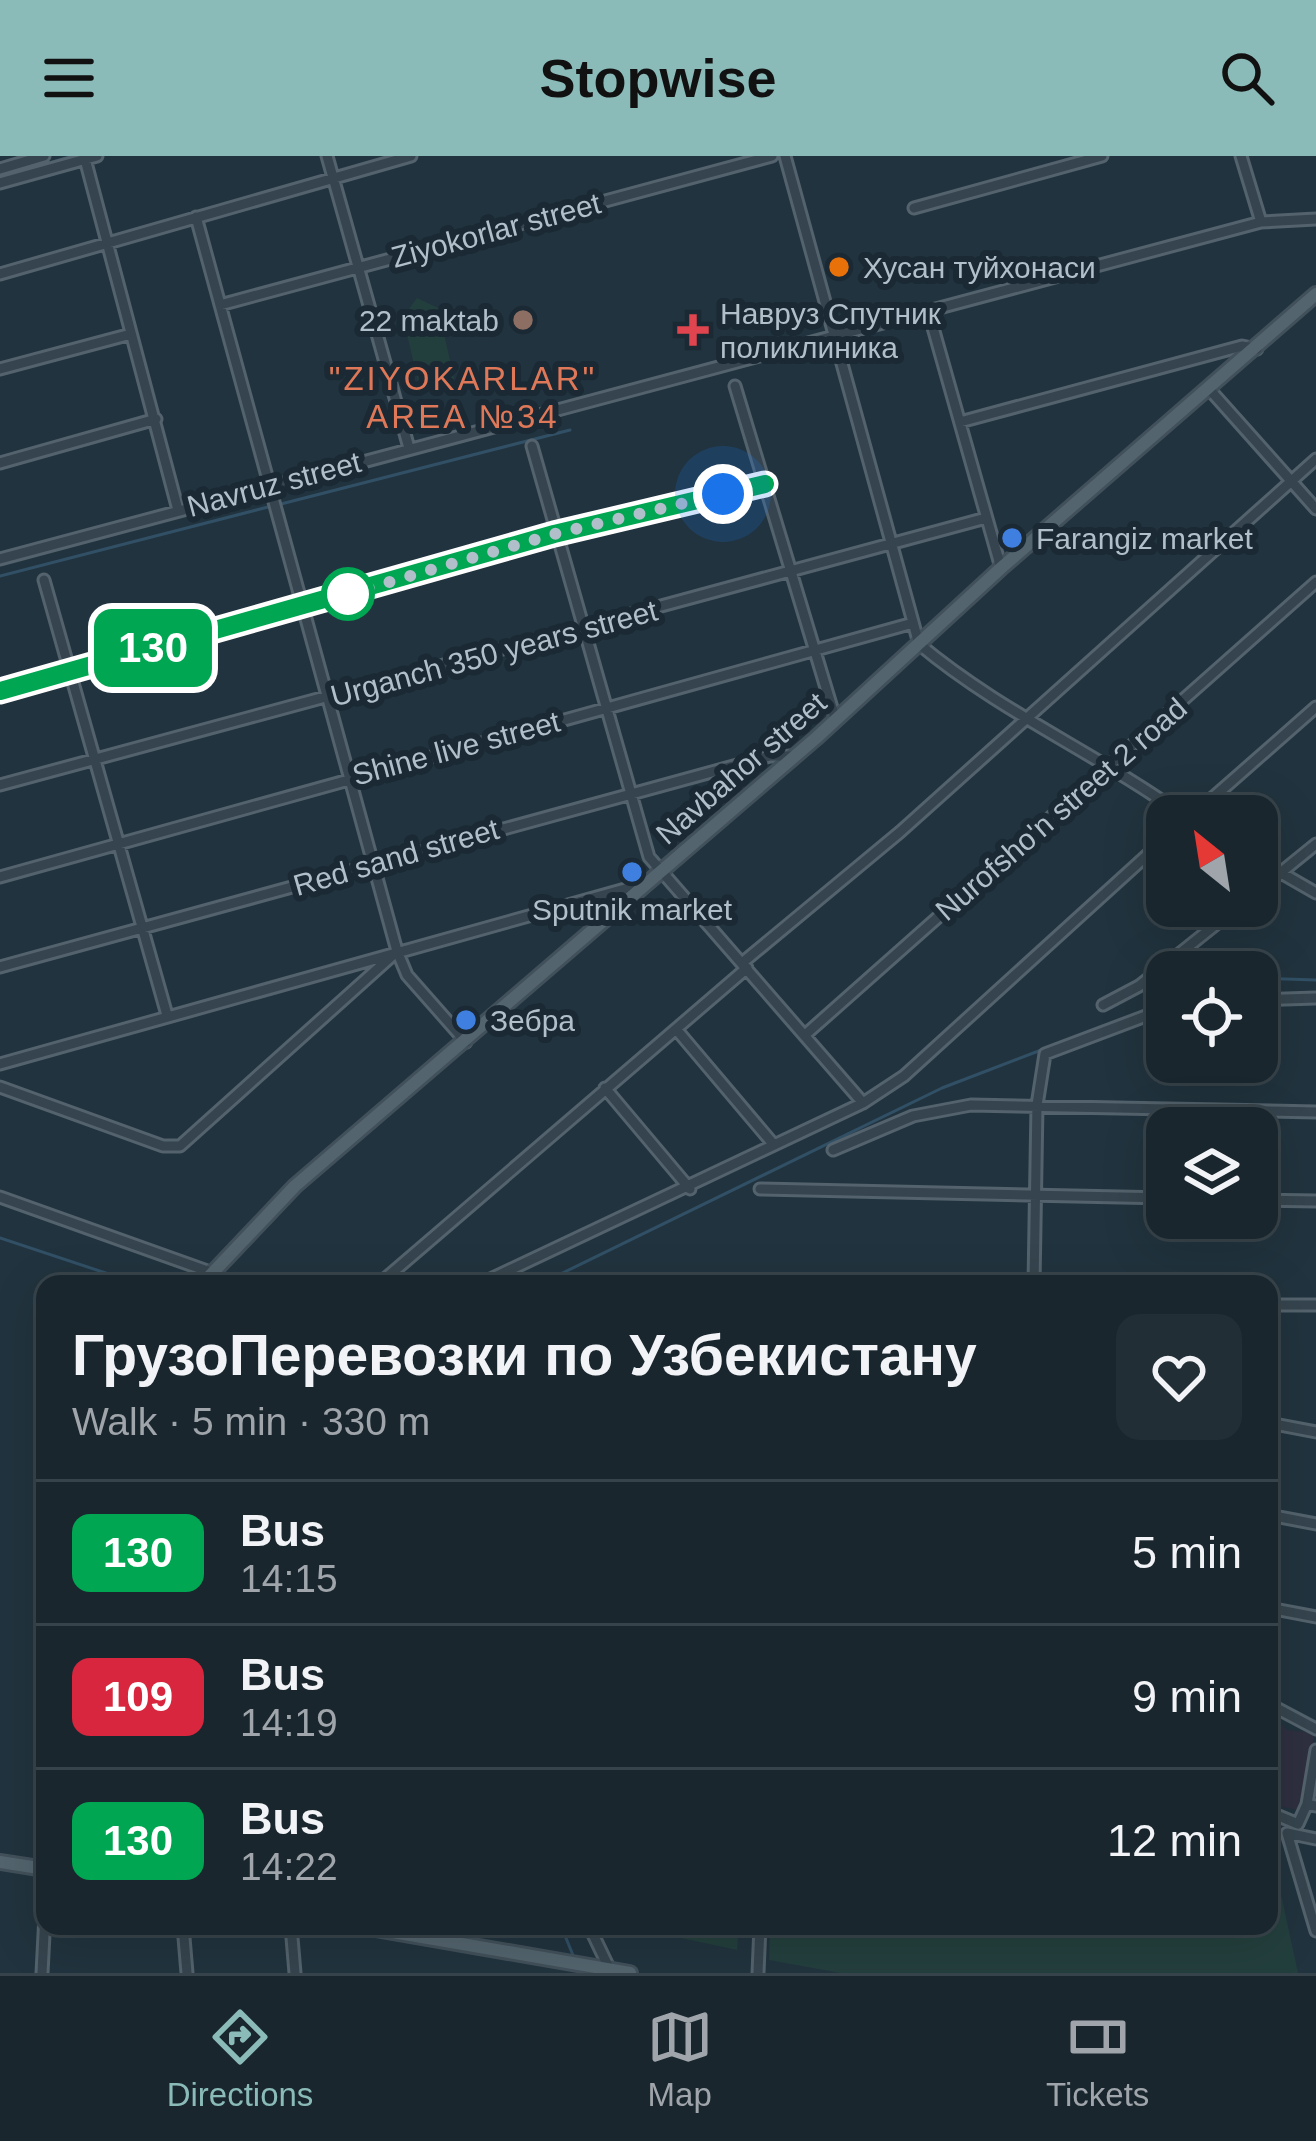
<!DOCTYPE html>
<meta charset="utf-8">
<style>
:root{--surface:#19262e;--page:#222e36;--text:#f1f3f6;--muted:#9fa5aa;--line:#37434a;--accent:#8bbbb9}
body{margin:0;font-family:Arial,sans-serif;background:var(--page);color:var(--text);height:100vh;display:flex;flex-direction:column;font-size:45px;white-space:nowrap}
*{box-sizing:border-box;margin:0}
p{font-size:39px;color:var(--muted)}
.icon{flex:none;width:66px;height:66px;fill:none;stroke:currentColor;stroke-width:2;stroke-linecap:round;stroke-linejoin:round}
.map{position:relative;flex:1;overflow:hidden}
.details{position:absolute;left:36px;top:1119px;width:1242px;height:660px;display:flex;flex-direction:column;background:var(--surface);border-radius:24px;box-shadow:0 12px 48px #0002,0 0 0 3px var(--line)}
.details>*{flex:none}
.badge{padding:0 24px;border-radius:18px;font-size:42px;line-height:78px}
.needle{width:78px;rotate:330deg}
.fabs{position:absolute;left:1146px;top:639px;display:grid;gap:24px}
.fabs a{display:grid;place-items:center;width:132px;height:132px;border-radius:24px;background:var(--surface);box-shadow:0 12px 48px #0002,0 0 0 3px var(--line);font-size:60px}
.you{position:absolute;width:60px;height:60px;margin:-30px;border:9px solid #fff;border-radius:50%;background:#1a73e8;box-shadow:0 0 0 18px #1a73e833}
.map>.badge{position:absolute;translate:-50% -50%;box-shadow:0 0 0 6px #fff}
.round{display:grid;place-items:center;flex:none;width:126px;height:126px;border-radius:24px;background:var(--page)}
.head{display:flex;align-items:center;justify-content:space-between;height:204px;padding:0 36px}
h1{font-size:57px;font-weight:800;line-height:90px}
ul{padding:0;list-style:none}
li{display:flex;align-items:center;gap:36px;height:144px;padding:0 36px;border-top:3px solid var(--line)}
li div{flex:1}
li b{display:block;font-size:45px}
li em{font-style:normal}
li .badge{min-width:132px;font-weight:700;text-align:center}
header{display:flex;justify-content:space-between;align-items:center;height:156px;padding:0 36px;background:var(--accent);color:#111;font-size:54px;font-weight:800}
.tab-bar{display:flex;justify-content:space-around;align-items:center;height:168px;border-top:3px solid var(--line);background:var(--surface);font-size:33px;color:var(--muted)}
.tab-bar a{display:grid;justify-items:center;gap:6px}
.tab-bar .on{color:var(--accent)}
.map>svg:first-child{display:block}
</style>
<header><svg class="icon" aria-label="menu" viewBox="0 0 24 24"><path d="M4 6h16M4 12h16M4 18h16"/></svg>Stopwise<svg class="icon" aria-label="search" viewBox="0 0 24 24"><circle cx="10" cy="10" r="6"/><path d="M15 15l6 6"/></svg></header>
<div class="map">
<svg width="1316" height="1817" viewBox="0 0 1316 1817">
<rect width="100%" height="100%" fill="#21333e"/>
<!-- medical -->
<path fill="#2e2f3f" d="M1269,1555L1287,1574L1315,1577L1298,1654L1269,1648Z"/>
<!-- green -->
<path fill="#233f3d" d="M417,142L438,152L454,222L440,239L419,230L403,161Z
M1269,1683L1298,1817H840L769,1804L770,1770H1269Z
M625,1770H739L737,1794Z"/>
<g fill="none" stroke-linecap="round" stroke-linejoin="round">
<!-- stream -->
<path stroke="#315065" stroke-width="3" d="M0,21L73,0
M281,348L570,274
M0,420L272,350
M1257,822L1316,824
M0,1082L139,1128
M540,1128L942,932L1167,846
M561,1770L575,1804"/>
<!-- minor casing -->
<g stroke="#53626c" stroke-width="15">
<path id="minor" d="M327,0L409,292
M785,0L919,488C1000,556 1098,598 1184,660
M1241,0L1261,66
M85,3L178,354
M0,13L44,0
M0,27L97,0
M914,52L1102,0
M196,61L397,795L407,819L466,886
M0,118L411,0
M220,149L772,0
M928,154L1001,412
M0,213L131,178
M735,230L836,565
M1210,234L1316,353
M960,266L1242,190L1257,193
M532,290L649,701L863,947
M0,307L156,263
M0,403L1261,66L1316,63
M44,424L167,859
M0,535L554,378L765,328
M0,629L986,362
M1192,660L1316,551
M1257,703L1316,737
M0,721L913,467
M1257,736L1316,688
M742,807L900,676L1316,303
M0,811L770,600H794
M1257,844L1316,842
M1103,849L1139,830L1239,750
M676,873L774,989
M805,879L1316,426
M0,908L643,728
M0,931L163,990H180L393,799
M605,932L690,1033
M833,994L913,960L971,949L1316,956
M760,1033L1167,1042
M0,1041L213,1117L226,1128
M1257,1044L1316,1045
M379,1128L747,812
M480,1128L863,947L904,920L1167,681
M1034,1128L1037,949L1045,898L1167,852
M1269,1149H1316
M1269,1267L1316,1276
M1269,1359L1316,1368
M1269,1452L1316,1461
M1269,1514L1270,1509
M1269,1548L1316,1573
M1316,1594L1307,1648L1316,1650
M1269,1656L1298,1668L1307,1648
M1316,1683L1287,1677L1316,1775
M183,1770L187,1817
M291,1770L295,1817
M589,1770L610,1814
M42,1817L45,1759
M758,1817L760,1770"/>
</g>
<!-- major casing -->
<g stroke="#41505a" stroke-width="18">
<path id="major" d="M202,1128L295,1030L816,582L1001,412L1316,138
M0,1706L45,1713
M358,1770L630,1817"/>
</g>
<!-- minor -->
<use href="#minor" stroke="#35444e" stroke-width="9"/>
<!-- major -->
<use href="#major" stroke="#53646e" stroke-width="12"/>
</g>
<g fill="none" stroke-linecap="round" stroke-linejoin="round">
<!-- line casing -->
<g stroke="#fff" stroke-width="27">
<path id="line" d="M0,535L554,378L765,328"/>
</g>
<!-- line -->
<use href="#line" stroke="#00a651" stroke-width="18"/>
<!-- walk -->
<path stroke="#b1bfca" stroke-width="12" stroke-dasharray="0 21.6" d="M348,438L554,378L723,338"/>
</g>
<!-- markers -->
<circle fill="#e8710a" stroke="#1a2933" stroke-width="4.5" cx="839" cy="111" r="12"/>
<circle fill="#8d6e63" stroke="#1a2933" stroke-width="4.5" cx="523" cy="164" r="12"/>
<path fill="#e0444e" stroke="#1a2933" stroke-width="4.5" d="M687 156h12v12h12v12h-12v12h-12v-12h-12v-12h12z"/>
<g fill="#3f7fe0" stroke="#1a2933" stroke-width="4.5">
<circle cx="1012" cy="382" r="12"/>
<circle cx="632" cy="716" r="12"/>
<circle cx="466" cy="864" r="12"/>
</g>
<circle fill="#fff" stroke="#00a651" stroke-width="6" cx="348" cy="438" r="24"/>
<g text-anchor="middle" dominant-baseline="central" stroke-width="12" stroke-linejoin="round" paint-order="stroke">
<!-- street labels -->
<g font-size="30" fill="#b1bfca" stroke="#1a2933">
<text transform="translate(496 74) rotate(-15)">Ziyokorlar street</text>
<text transform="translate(274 328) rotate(-15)">Navruz street</text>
<text transform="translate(494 497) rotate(-15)">Urganch 350 years street</text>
<text transform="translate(456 592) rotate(-15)">Shine live street</text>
<text transform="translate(741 612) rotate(-41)">Navbahor street</text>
<text transform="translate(1061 653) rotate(-41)">Nurofsho'n street 2 road</text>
<text transform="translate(396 701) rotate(-16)">Red sand street</text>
</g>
<!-- poi labels -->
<g font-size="30" fill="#b1bfca" stroke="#1a2933" text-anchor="start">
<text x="863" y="111">Хусан туйхонаси</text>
<text x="720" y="157">Навруз Спутник<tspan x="720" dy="34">поликлиника</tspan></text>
<text x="499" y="164" text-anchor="end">22 maktab</text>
<text x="1036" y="382">Farangiz market</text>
<text x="632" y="753" text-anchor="middle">Sputnik market</text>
<text x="490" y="864">Зебра</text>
</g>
<!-- neighbourhood labels -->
<g font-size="33" letter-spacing="3" fill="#de7858" stroke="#1a2933">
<text x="463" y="222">"ZIYOKARLAR"<tspan x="463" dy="38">AREA №34</tspan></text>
</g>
</g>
</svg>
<div class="fabs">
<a><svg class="needle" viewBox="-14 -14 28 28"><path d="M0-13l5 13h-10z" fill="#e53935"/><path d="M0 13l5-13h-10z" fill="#9fa5aa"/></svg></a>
<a><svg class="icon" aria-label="locate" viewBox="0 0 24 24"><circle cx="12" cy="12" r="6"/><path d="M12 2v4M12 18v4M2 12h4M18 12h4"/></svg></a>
<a><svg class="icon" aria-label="layers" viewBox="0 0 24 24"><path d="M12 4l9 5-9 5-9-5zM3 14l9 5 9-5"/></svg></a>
</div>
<div class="you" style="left:723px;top:338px"></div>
<b class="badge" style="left:153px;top:492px;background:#00a651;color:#fff">130</b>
<section class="details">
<div class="head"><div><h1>ГрузоПеревозки по Узбекистану</h1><p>Walk · 5 min · 330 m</p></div><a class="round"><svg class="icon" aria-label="heart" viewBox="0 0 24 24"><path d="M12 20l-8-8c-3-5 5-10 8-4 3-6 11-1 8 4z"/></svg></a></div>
<ul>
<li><span class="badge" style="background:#00a651;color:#fff">130</span><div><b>Bus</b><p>14:15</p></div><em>5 min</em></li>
<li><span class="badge" style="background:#d7263d;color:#fff">109</span><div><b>Bus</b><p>14:19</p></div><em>9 min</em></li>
<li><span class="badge" style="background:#00a651;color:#fff">130</span><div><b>Bus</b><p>14:22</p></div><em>12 min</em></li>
</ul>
</section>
</div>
<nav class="tab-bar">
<a class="on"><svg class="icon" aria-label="directions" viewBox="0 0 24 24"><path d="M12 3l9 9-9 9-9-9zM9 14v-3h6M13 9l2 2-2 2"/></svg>Directions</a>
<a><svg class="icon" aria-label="map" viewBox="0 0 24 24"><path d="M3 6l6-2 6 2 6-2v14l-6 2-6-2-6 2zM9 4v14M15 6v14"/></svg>Map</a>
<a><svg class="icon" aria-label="tickets" viewBox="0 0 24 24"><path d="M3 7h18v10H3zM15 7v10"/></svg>Tickets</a>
</nav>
